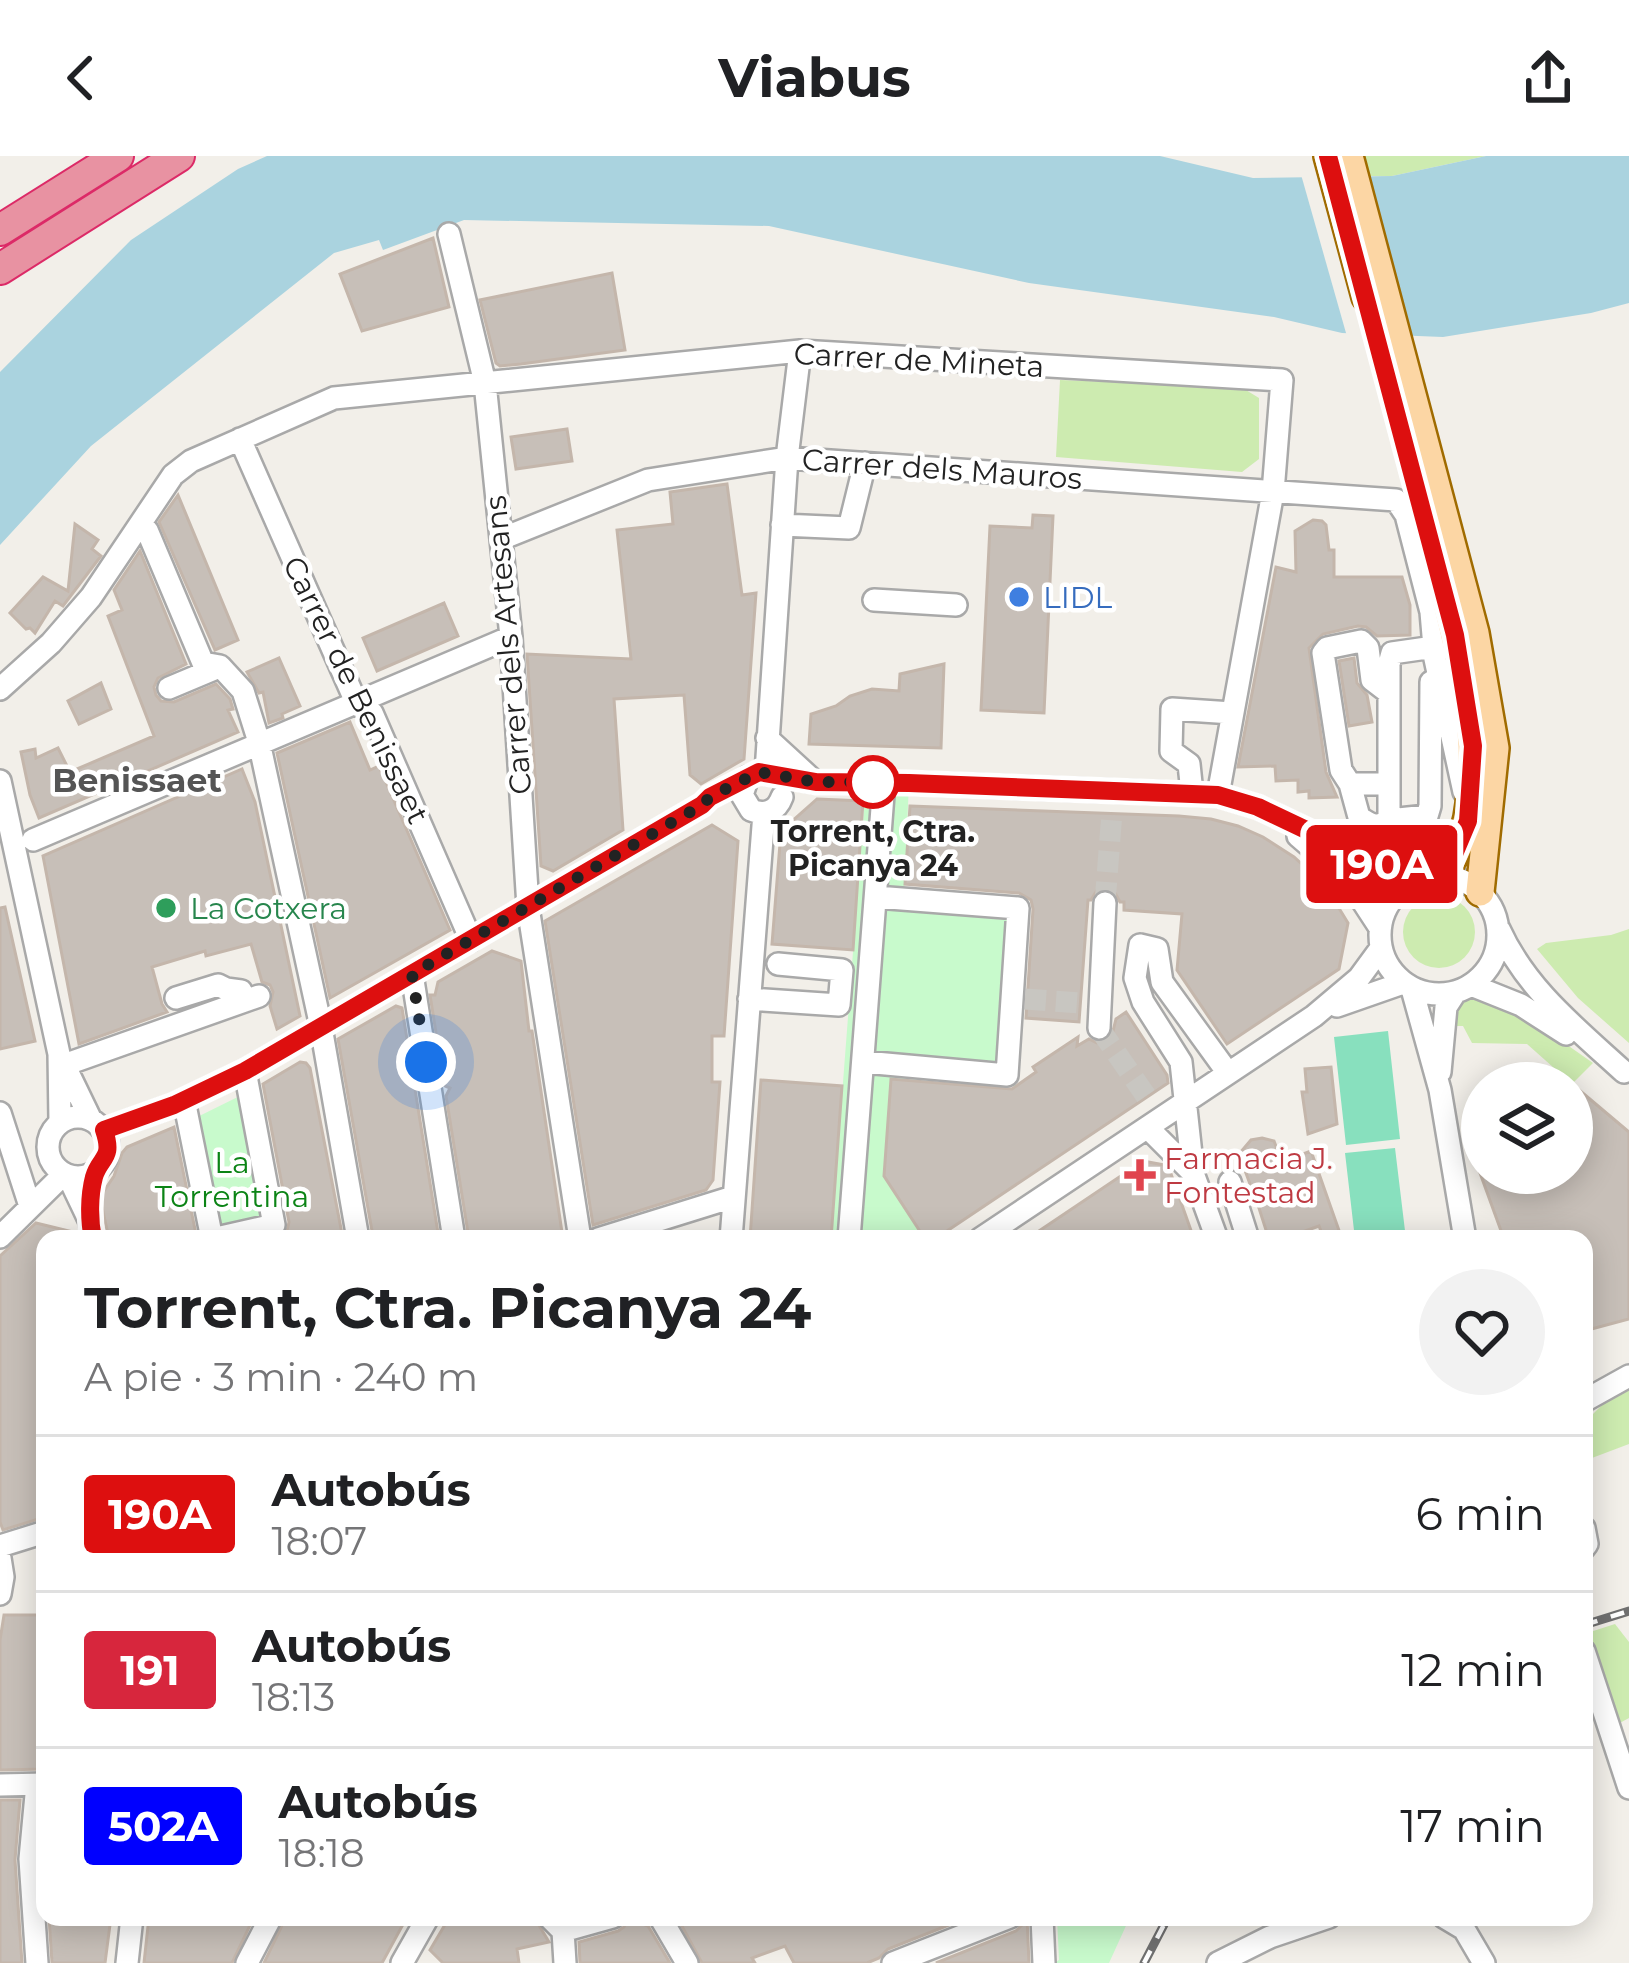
<!DOCTYPE html>
<html lang="es">
<meta charset="utf-8">
<style>
:root{--surface:#fff;--page:#f2f2f2;--text:#202124;--muted:#757577;--line:#e0e0e0}
body{margin:0;font-family:Montserrat,sans-serif;background:var(--page);color:var(--text);height:100vh;display:flex;flex-direction:column;font-size:45px;white-space:nowrap}
*{box-sizing:border-box;margin:0}
p{font-size:39px;color:var(--muted)}
.icon{flex:none;width:66px;height:66px;fill:none;stroke:currentColor;stroke-width:2;stroke-linecap:round;stroke-linejoin:round}
.map{position:relative;flex:1;overflow:hidden}
.side{position:absolute;left:36px;top:1074px;width:1557px;height:696px;display:flex;flex-direction:column;background:var(--surface);border-radius:24px;box-shadow:0 6px 30px #0003}
.side>*{flex:none}
.badge{padding:0 24px;border-radius:9px;font-size:42px;line-height:78px}
.controls{position:absolute;left:1461px;top:906px;display:grid;gap:24px}
.controls a{display:grid;place-items:center;width:132px;height:132px;border-radius:50%;background:var(--surface);box-shadow:0 6px 30px #0003;font-size:60px}
.you{position:absolute;width:60px;height:60px;margin:-30px;border:9px solid #fff;border-radius:50%;background:#1a73e8;box-shadow:0 0 0 18px #1a73e833}
.map>.badge{position:absolute;translate:-50% -50%;box-shadow:0 0 0 6px #fff}
.round{display:grid;place-items:center;flex:none;width:126px;height:126px;border-radius:63px;background:var(--page)}
.overview{display:flex;align-items:center;justify-content:space-between;height:204px;padding:0 48px}
h1{font-size:57px;font-weight:700;line-height:90px}
ul{padding:0;list-style:none}
li{display:flex;align-items:center;gap:36px;height:156px;padding:0 48px;border-top:3px solid var(--line)}
li div{flex:1}
li b{display:block;font-size:45px}
li em{font-style:normal}
li .badge{min-width:132px;font-weight:700;text-align:center}
header{display:flex;justify-content:space-between;align-items:center;height:156px;padding:0 48px;background:var(--surface);font-size:54px;font-weight:700}
.map>svg:first-child{display:block}
</style>
<header><svg class="icon" aria-label="back" viewBox="0 0 24 24"><path d="M15 5l-7 7 7 7"/></svg>Viabus<svg class="icon" aria-label="share" viewBox="0 0 24 24"><path d="M12 15V3M7 8l5-5 5 5M5 13v7h14v-7"/></svg></header>
<div class="map">
<svg width="1629" height="1807" viewBox="0 0 1629 1807">
<rect width="100%" height="100%" fill="#f2efe9"/>
<!-- grass -->
<path fill="#cdebb0" d="M1360,0H1486L1392,20H1365Z
M1060,224L1241,231L1259,242V303L1242,316L1056,301Z
M1403 776a36 36 0 1 1 72 0a36 36 0 1 1-72 0Z
M1629,773V887L1578,842L1537,793L1546,787L1611,779Z
M1466,842H1475L1533,865L1593,907L1572,928L1527,888L1472,887L1463,870H1447L1459,846Z
M1629,1230V1288L1584,1305V1267L1606,1245Z
M1615,1468L1629,1486V1562L1616,1569L1587,1477Z"/>
<!-- park -->
<path fill="#c8facc" d="M866,626L909,627L904,739L1025,748L1015,930L891,922L884,1020L925,1083H831Z
M256,932L284,1078L259,1083H203L181,969Z
M1057,1761H1130L1109,1807H1054L1059,1804Z"/>
<!-- pitch -->
<path fill="#88e0be" d="M1388,875L1400,983L1346,989L1334,881Z
M1395,992L1406,1083H1355L1345,997Z"/>
<!-- water -->
<path fill="#aad3df" d="M267,0H1160L1253,22L1392,20L1486,0H1629V147L1591,157L1443,181L1342,177L1274,161L1029,127L769,70L464,64L383,94L379,84L334,97L91,290L0,389V216L131,84L238,13Z"/>
<!-- pier -->
<path fill="#f2efe9" d="M1363,14L1407,186L1348,184L1300,15Z"/>
<!-- building -->
<path fill="#c7bfb8" stroke="#c4b6ab" stroke-width="3" d="M433,82L449,151L362,175L340,118Z
M612,117L625,194L521,208L500,210L496,207L480,144Z
M567,273L572,305L516,313L511,281Z
M727,328L742,439L756,437L744,603L701,628L690,619L684,539L614,543L623,674L553,715L541,710L527,498L631,503L617,374L673,368L670,336Z
M178,339L238,484L215,494L159,366Z
M1033,359L1053,360L1044,557L981,554L990,370L1032,372Z
M1313,364L1322,365L1326,369L1329,394H1334V421H1402L1410,449V479L1377,480L1366,471L1358,470L1323,478L1309,492L1326,616L1337,641L1309,642V635L1298,636V624L1276,625L1275,610L1238,611L1276,411L1296,416L1295,375Z
M75,368L98,384L92,393L101,400L63,450L55,445L35,477L30,472L26,473L10,457L43,421L68,435Z
M140,395L186,508L158,522L154,531L156,539L161,545L174,546L216,528L230,543L233,553L228,554L238,576L39,662L30,639L21,596L35,593L36,602L58,592L70,616L154,580L108,460L122,454L114,434Z
M444,447L458,480L377,515L363,482Z
M279,502L300,550L282,558L283,562L269,567L263,536L259,537L247,516Z
M1354,502L1357,527L1367,539L1372,566L1349,570L1339,505Z
M944,508L941,592L809,588L811,558L836,550L850,540L872,533L899,535L900,518Z
M101,527L111,553L79,568L68,545Z
M350,566L370,614L379,610L450,774L330,842L277,597Z
M242,613L255,646L300,860L277,873L270,850L273,836L270,829L262,826L251,788L206,800L205,795L152,811L162,848L167,856L79,888L43,700Z
M817,643L863,645L853,794L772,788L781,675Z
M910,650L1179,660L1211,663L1238,670L1263,681L1294,701L1319,724L1334,744L1348,767L1339,813L1227,888L1177,814L1182,758L1124,754V746H1120L1114,735L1105,732L1097,734L1091,744H1088L1079,866L1026,862L1033,753L1031,744L1019,737L905,728Z
M712,669L738,685L724,880H712V926H720L713,1024L706,1034L593,1069L545,765Z
M5,751L35,885L0,893V752Z
M492,795L521,805L529,875H532L563,1083H469L446,940L450,932L445,930L439,893L443,885L437,883L430,839H435L438,826Z
M396,850L402,852L439,1083H373L372,1075L338,883Z
M1126,856L1167,919L1168,927L935,1083H925L884,1020L891,923L1012,933L1036,916L1033,911L1078,881L1077,890L1089,883L1097,887L1107,885L1112,879L1116,863Z
M300,906L306,907L310,912L343,1083H285L289,1066L263,928Z
M1331,911L1337,968L1308,978L1302,936H1307L1305,913Z
M761,924L842,930L831,1083H750Z
M1572,928L1629,976V1163L1584,1175V1083H1504L1480,1017H1572Z
M174,971L197,1083H109L100,1041L114,1020L122,997L127,991Z
M1262,982L1274,985L1282,1006L1311,995L1342,1083H1324L1319,1070L1294,1079L1295,1083H1263L1266,1074L1258,1049L1252,1046L1254,1039L1239,998L1251,984Z
M1143,1005L1164,1009L1170,1015L1194,1083H1027Z
M36,1067L77,1077L78,1083H45V1361L3,1374L0,1366V1100Z
M4,1459H45V1613L0,1614V1484Z
M0,1644H20L15,1704L22,1807H0Z
M49,1761H111L105,1807H52Z
M149,1761H221L228,1766L230,1761H254L232,1807H144Z
M286,1761H407L382,1807H264Z
M456,1761H534L549,1786L517,1793L519,1807H443L430,1794L449,1762Z
M677,1761H969L888,1793L879,1802L867,1807H794L785,1790L752,1802L755,1807H702Z
M1025,1761H1027L1029,1807H936L1016,1775L1022,1769Z
M628,1762L648,1770L670,1807H580L579,1786L618,1775L624,1771Z"/>
<g fill="none" stroke-linecap="round" stroke-linejoin="round">
<!-- minor-tunnel -->
<path stroke="#c8c6c1" stroke-width="21" stroke-dasharray="21 10" stroke-linecap="butt" d="M1105,747L1112,656
M1025,843L1080,847
M1099,872L1146,940"/>
<!-- minor casing -->
<g stroke="#a9a9a9" stroke-width="26">
<path id="minor" d="M449,78L485,227L511,481L528,751L580,1083
M240,283L356,546L372,557L471,784
M782,369L849,372L865,307
M147,374L203,507L220,510L243,535L259,586L321,871L358,1083
M501,383L648,324L787,302L1396,344L1406,359L1431,456L1435,503L1464,636
M874,444L956,449
M1431,526L1430,650L1427,660L1389,664V508L1392,497L1434,491
M169,532L219,511
M0,533L51,487L91,441L173,319L191,305L334,242L800,195L1282,224L1273,336L1218,639
M767,582L815,626
M766,616L787,302L800,195
M748,621L742,639L751,654C765,660 777,655 782,641
M0,625L59,898L60,966
M1350,628L1341,614L1323,497L1327,492L1361,485L1368,492L1372,524L1389,537
M1192,637L1189,608L1171,595L1172,553L1232,557
M1389,664C1377,673 1371,669 1359,661L1350,628H1389
M1298,680L1348,723L1380,772
M33,684L511,481
M1380 779a59 59 0 1 1 118 0a59 59 0 1 1-118 0Z
M1499,773C1526,833 1576,872 1624,916
M412,818L454,1083
M1471,829L1521,849L1566,878
M1412,833L1440,934L1465,1083
M176,842L218,829L226,833L241,835L245,845
M749,843L839,849L842,814L778,808
M1337,850L1403,827
M1099,872L1105,747
M62,904L90,962
M864,906L1007,919L1018,752L876,741
M64,909L259,840
M1440,916L1446,851L1455,837
M184,944L212,1083L274,1069L245,915
M0,957L29,1047
M48 991a30 30 0 1 1 60 0a30 30 0 1 1-60 0Z
M1148,972L1193,1017
M104,974L174,949L245,915L702,649L710,641L759,616L816,626L909,627L1218,639L1258,651L1361,700L1424,721
M68,1020L90,1066L93,1083
M1230,1026L1248,1083
M0,1081L64,1018
M598,1083L733,1041
M731,1083L764,657
M849,1083L884,626
M980,1083L1314,860L1359,822L1381,792
M1217,1083L1193,1017L1181,906L1143,846L1135,822L1140,789L1157,793L1162,826L1228,917
M1584,1245L1629,1220
M1584,1372L1587,1388L1584,1392
M0,1390L45,1376
M0,1402L3,1421L0,1438
M1584,1495L1629,1632
M37,1628L30,1703L37,1807
M0,1629L45,1628
M549,1761L563,1775L565,1807
M660,1761L687,1807
M1042,1761L1044,1807
M1444,1761L1464,1773L1484,1807
M563,1775L613,1761
M127,1807L132,1761
M247,1807L271,1761
M402,1807L428,1761
M893,1807L1010,1761
M1218,1807L1270,1781L1329,1761"/>
</g>
<!-- major casing -->
<g stroke="#a06b00" stroke-width="32">
<path id="major" d="M1328,0L1366,141
M1349,0L1475,477L1495,592L1480,736
M1427,370C1450,461 1485,566 1468,661C1464,681 1452,702 1444,721"/>
</g>
<!-- highway casing -->
<g stroke="#dc2a67" stroke-width="34">
<path id="highway" d="M0,74L118,0
M0,113L179,0"/>
</g>
<!-- minor -->
<use href="#minor" stroke="#fff" stroke-width="21"/>
<!-- major -->
<use href="#major" stroke="#fcd6a4" stroke-width="27"/>
<!-- highway -->
<use href="#highway" stroke="#e892a2" stroke-width="30"/>
<!-- rail casing -->
<g stroke="#707070" stroke-width="9">
<path id="rail" d="M1584,1469L1629,1455
M1144,1807L1168,1761"/>
</g>
<!-- rail -->
<use href="#rail" stroke="#fff" stroke-width="4.5" stroke-dasharray="14" stroke-linecap="butt"/>
</g>
<g fill="none" stroke-linecap="round" stroke-linejoin="round">
<!-- line casing -->
<g stroke="#fff" stroke-width="27">
<path id="line" d="M93,1083C89,1064 89,1040 94,1021C100,1000 114,1004 104,974L174,949L245,915L702,649L710,641L759,616L816,626L909,627L1218,639L1258,651L1361,700L1424,721L1444,722L1468,665L1473,590L1455,479L1328,0"/>
</g>
<!-- line -->
<use href="#line" stroke="#dd0f0f" stroke-width="18"/>
<!-- walk -->
<path stroke="#222" stroke-width="12" stroke-dasharray="0 21.6" d="M426,906L412,818L702,649L710,641L759,616L816,626H873"/>
</g>
<!-- markers -->
<circle fill="#3f7fe0" stroke="#fff" stroke-width="4.5" cx="1019" cy="441" r="12"/>
<circle fill="#fff" stroke="#dd0f0f" stroke-width="6" cx="873" cy="626" r="24"/>
<circle fill="#2e9e5b" stroke="#fff" stroke-width="4.5" cx="166" cy="752" r="12"/>
<path fill="#e0444e" stroke="#fff" stroke-width="4.5" d="M1134 1001h12v12h12v12h-12v12h-12v-12h-12v-12h12z"/>
<g text-anchor="middle" dominant-baseline="central" stroke-width="9" stroke-linejoin="round" paint-order="stroke">
<!-- street labels -->
<g font-size="30" fill="#222" stroke="#fff">
<text transform="translate(919 204) rotate(3)">Carrer de Mineta</text>
<text transform="translate(942 313) rotate(4)">Carrer dels Mauros</text>
<text transform="translate(508 489) rotate(-95)">Carrer dels Artesans</text>
<text transform="translate(356 534) rotate(64)">Carrer de Benissaet</text>
</g>
<!-- shop labels -->
<g font-size="30" fill="#366cbe" stroke="#fff" text-anchor="start">
<text x="1043" y="441">LIDL</text>
</g>
<!-- stop labels -->
<g font-size="30" font-weight="bold" fill="#222" stroke="#fff">
<text x="873" y="675">Torrent, Ctra.<tspan x="873" dy="34">Picanya 24</tspan></text>
</g>
<!-- leisure labels -->
<g font-size="30" fill="#27864d" stroke="#fff" text-anchor="start">
<text x="190" y="752">La Cotxera</text>
</g>
<!-- health labels -->
<g font-size="30" fill="#be3a42" stroke="#fff" text-anchor="start">
<text x="1164" y="1002">Farmacia J.<tspan x="1164" dy="34">Fontestad</tspan></text>
</g>
<!-- park labels -->
<g font-size="30" fill="#0c8416" stroke="#fff">
<text x="232" y="1006">La<tspan x="232" dy="34">Torrentina</tspan></text>
</g>
<!-- neighbourhood labels -->
<g font-size="33" font-weight="bold" fill="#555" stroke="#fff">
<text x="137" y="624">Benissaet</text>
</g>
</g>
</svg>
<div class="controls">
<a><svg class="icon" aria-label="layers" viewBox="0 0 24 24"><path d="M12 4l9 5-9 5-9-5zM3 14l9 5 9-5"/></svg></a>
</div>
<div class="you" style="left:426px;top:906px"></div>
<b class="badge" style="left:1382px;top:708px;background:#dd0f0f;color:#fff">190A</b>
<section class="side">
<div class="overview"><div><h1>Torrent, Ctra. Picanya 24</h1><p>A pie · 3 min · 240 m</p></div><a class="round"><svg class="icon" aria-label="heart" viewBox="0 0 24 24"><path d="M12 20l-8-8c-3-5 5-10 8-4 3-6 11-1 8 4z"/></svg></a></div>
<ul>
<li><span class="badge" style="background:#dd0f0f;color:#fff">190A</span><div><b>Autobús</b><p>18:07</p></div><em>6 min</em></li>
<li><span class="badge" style="background:#d7263d;color:#fff">191</span><div><b>Autobús</b><p>18:13</p></div><em>12 min</em></li>
<li><span class="badge" style="background:#00f;color:#fff">502A</span><div><b>Autobús</b><p>18:18</p></div><em>17 min</em></li>
</ul>
</section>
</div>
